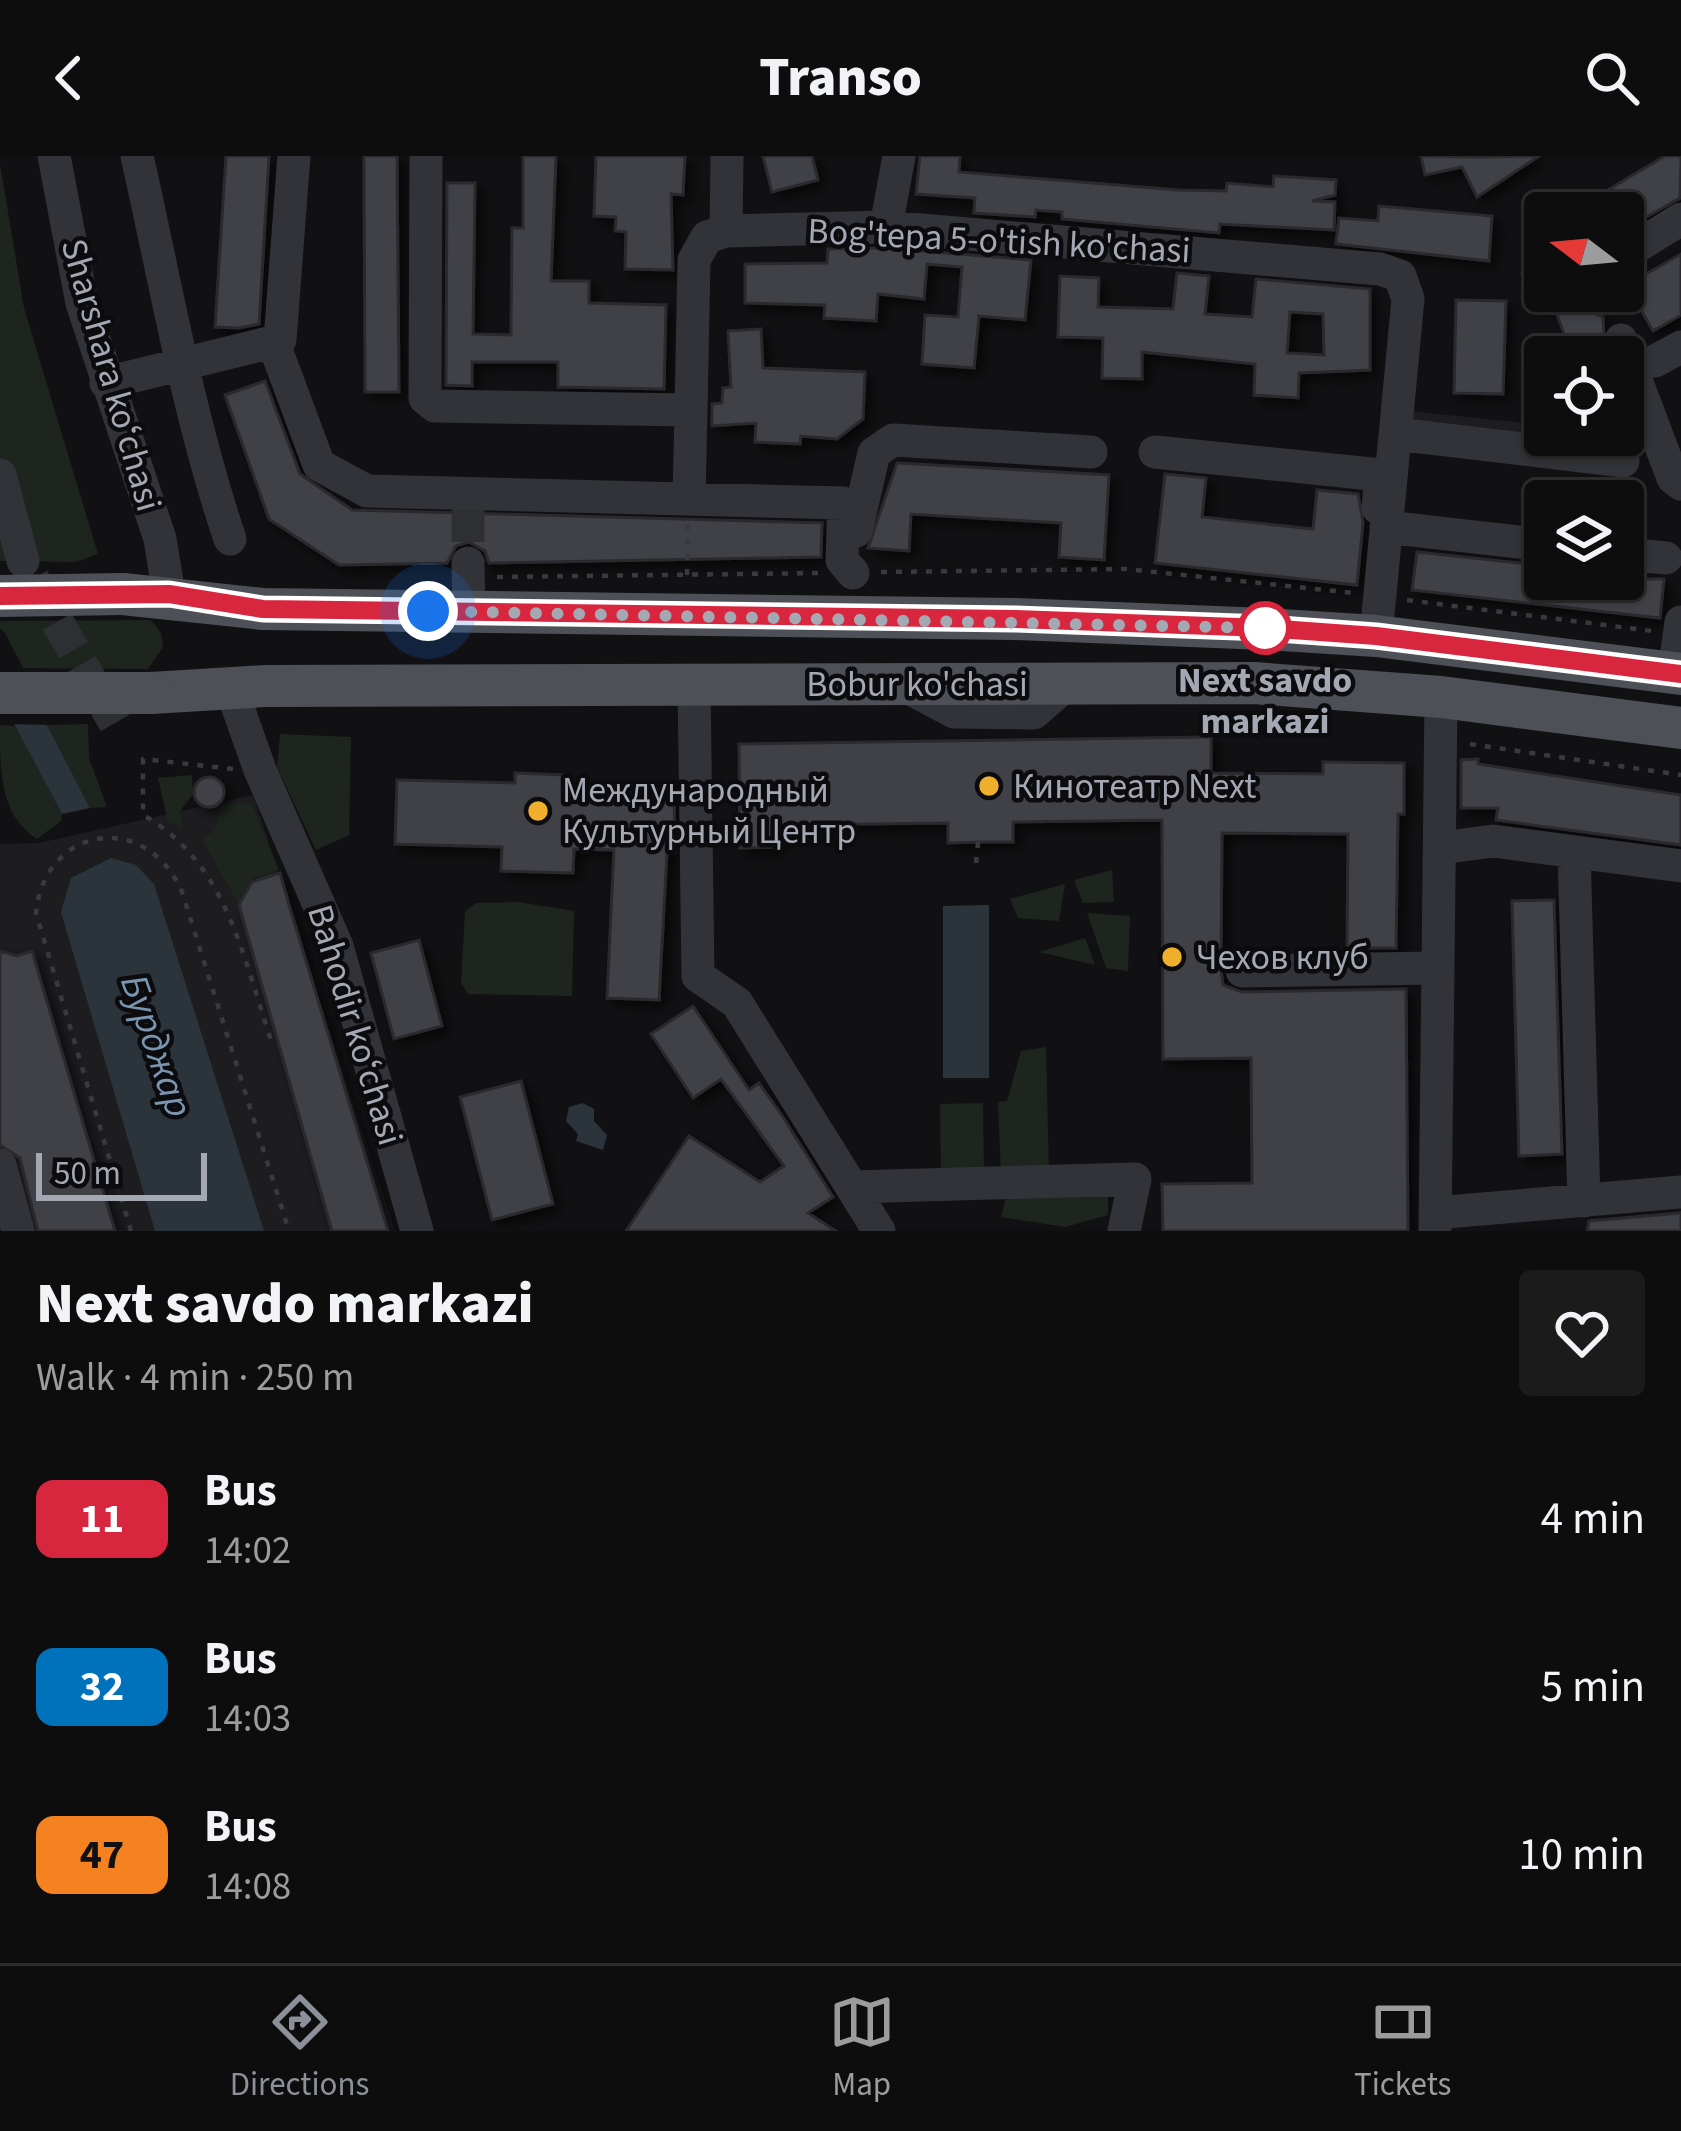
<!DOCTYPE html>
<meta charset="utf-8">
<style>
:root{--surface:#0d0d0e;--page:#1b1b1c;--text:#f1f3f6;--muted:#9a9c9e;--line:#2d2d2e;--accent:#8c9099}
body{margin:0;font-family:"Source Sans 3",sans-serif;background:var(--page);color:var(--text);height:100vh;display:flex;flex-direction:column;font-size:45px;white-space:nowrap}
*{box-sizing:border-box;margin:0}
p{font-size:39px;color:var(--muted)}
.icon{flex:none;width:66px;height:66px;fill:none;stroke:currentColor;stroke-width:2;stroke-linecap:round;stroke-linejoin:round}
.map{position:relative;height:1075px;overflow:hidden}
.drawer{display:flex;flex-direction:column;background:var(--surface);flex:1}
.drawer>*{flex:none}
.badge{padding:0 24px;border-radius:18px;font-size:42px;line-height:78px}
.needle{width:78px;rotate:286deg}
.controls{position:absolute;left:1524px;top:36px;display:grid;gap:24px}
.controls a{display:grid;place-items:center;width:120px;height:120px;border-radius:12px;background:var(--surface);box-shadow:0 3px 9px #0004,0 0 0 3px var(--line);font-size:60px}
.scale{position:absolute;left:36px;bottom:30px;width:171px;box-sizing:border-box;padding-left:12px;border:6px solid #a3a8b3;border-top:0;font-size:33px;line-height:42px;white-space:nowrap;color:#a3a8b3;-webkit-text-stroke:9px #0c0c0e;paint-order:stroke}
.you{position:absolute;width:60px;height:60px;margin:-30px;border:9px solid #fff;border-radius:50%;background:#1a73e8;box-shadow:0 0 0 18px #1a73e833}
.map>.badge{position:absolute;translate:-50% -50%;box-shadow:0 0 0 6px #fff}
.round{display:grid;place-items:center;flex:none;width:126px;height:126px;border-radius:12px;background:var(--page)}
.headline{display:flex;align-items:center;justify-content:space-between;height:204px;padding:0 36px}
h1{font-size:57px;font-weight:800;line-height:90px}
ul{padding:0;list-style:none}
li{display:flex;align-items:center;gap:36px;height:168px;padding:0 36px}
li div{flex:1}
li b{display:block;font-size:45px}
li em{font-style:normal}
li .badge{min-width:132px;font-weight:700;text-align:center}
header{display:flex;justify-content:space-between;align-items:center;height:156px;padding:0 36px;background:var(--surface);font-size:54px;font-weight:800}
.tab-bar{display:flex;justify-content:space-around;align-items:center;height:168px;border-top:3px solid var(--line);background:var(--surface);font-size:33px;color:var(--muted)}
.tab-bar a{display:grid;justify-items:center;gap:6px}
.tab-bar .selected{color:var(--accent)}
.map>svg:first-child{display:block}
</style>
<header><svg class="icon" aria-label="back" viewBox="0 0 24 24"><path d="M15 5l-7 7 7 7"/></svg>Transo<svg class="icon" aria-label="search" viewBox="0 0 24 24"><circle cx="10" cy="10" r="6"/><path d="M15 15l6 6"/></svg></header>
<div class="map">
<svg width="1681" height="1075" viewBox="0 0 1681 1075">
<defs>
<filter id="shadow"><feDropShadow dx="6" dy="6" stdDeviation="6" flood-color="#0009"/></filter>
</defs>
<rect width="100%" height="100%" fill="#111113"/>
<!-- built -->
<path fill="#1d1d20" d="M1408,255L1545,269V279L1634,278L1640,301L1404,276Z
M253,639L395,1075H23L0,995V688L39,687Z"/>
<!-- green -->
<path fill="#1e251f" d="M0,8L24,152L98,398L76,406L0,405Z
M151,464L161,477L163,491L148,513L0,512V465Z
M88,568L89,602L107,651L90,652L46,569Z
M0,569L16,570L62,658L61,665L37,683C0,659 0,618 0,569Z
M280,578L351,581L349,679L316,694L277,611Z
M192,619L193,638L180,655L182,672L168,666L158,622Z
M239,646L252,649L279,714L252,722L238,747L202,683L215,674L221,650Z
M1112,714L1114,746L1083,747L1074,724Z
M1065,728L1059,765L1018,762L1010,743Z
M518,746L574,755L572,840L468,838L461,827L465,755L476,747Z
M1087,757L1130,760L1128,815L1106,812Z
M1085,782L1095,809L1039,796Z
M1046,891L1049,1018L1001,1019L998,946L1007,945L1021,895Z
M983,947L984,1020L941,1021L940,948Z
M1007,1037L1108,1038V1059L1065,1071L1001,1061Z"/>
<!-- water -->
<path fill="#2b343b" d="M0,479L90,652L62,658L0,541Z
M111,702L136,709L154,728L264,1075H155L61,756L71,722Z
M989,749V922H943V750Z
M583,947L594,953V965L607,979L603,994L576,985L578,978L566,965L569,951Z"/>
<!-- pier -->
<path fill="#111113" d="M0,473L5,477L53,569L8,568L0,554Z"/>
<!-- building -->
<path fill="#404146" stroke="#2b2b2f" stroke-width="3" fill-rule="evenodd" filter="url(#shadow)" d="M226,0H269L259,168L239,172L215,171Z
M364,0H397L399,236H365Z
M523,0H556L551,125H589V147L666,149L664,233L558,231V206H472V230L446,229L447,27H475L473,178L511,179L512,72H523Z
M596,0H685L683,39L671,38L673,114L625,113L626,76L615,75L616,61L594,60Z
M763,0H812L818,24L772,36Z
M920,0H960L959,16L1178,34L1226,35L1227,27L1273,31L1274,20L1336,24L1335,39L1312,45L1335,46L1334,74L1220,68L1219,77L1062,63V56L1036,54L1035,61L974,57L975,42L916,38Z
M1421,0L1477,1L1539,0L1477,41L1462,11L1425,19Z
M1665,0H1681L1680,42L1623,74V57H1569Z
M1379,50L1492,60L1489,105L1336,88L1339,62L1378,65Z
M885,92L1031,104L1025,164L979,160L974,212L922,208L925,159L958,161L962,111L927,108L924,143L878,138L876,165L824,162L825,149L745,147V108L827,107L828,93Z
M1681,98V159L1653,175L1627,129Z
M1545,108V136L1531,141L1522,117Z
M1177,117L1209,120L1205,158L1252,161L1256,123L1370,133V214L1299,217L1298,242L1254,239L1255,208L1142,196V223L1102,222L1103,182L1058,181L1060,120L1099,122L1098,151L1173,153ZM1290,156L1323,158L1324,199L1287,197Z
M1548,135H1578L1582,152L1603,161L1605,201H1573Z
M1456,144L1506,145L1503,238L1454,237Z
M761,173L763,212L865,216L863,263L837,283L801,280L800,288L755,286L756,267L712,270V248L722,247L723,232L731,231L728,175Z
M265,225L300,318L352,354L822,367L821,401L489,407L485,395L469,386L456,390L447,407L339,409L269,363L225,239Z
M897,307L1109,319L1104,404L1059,401L1061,367L911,358L909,395L868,392Z
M1165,318L1206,322L1202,361L1313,373L1317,334L1358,338L1363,366L1357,429L1155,407Z
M1417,396L1545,410V423H1664L1660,462L1412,434Z
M1211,581V617L1323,618V606L1404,607V658H1398L1396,792H1347L1348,678L1222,677L1221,814L1223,829L1242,836L1406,833L1408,1075H1163L1162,1028L1252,1027L1251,902L1163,903L1162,664L1013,666V686H978L948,687V667L780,669V691L740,692L739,588Z
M1478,603V608L1681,639V689L1496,664L1498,652H1461V604Z
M515,617L563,619V628L674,631L675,696H667L659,844L607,842L614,694L574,693L573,717L501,715L502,691L395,688L397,624L515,627Z
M194 636a15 15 0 1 1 30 0a15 15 0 1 1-30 0Z
M280,717L289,749L388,1075H332L239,749L252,726Z
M1554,744L1562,998L1519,1000L1512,745Z
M419,784L442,870L394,883L371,797Z
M0,795L17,800L32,795L115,1075H38L20,1002L0,989Z
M693,850L749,934L759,927L783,961L833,1041L808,1057L836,1075H626L689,980L760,1026L784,1010L721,923L693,942L651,878Z
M521,925L553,1048L492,1064L460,941Z
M1681,1057V1075H1587L1589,1065Z"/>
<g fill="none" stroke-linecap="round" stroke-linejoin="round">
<!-- minor-tunnel -->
<path stroke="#2e2f33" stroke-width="33" stroke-dasharray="33 16" stroke-linecap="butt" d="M468,353V407
M33,423L115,567"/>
<!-- path -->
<path stroke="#383a3f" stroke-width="4.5" stroke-dasharray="6 9" stroke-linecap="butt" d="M881,416L1126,413L1354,437
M687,419L688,367
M497,421L821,417
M1407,444L1652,475
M1470,588L1681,619
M233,613L143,603V659C228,707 243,803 273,890
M976,707L978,686
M131,1075L36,757C44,671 145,652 182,736L289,1075"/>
<!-- minor -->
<path stroke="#323338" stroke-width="33" d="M54,0L82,147L160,383L169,438
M137,0C166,128 188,259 230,383
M426,0L425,242L435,250L691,254L694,104L707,81L726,75L886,71L1380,113L1400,120L1408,143L1376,480
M886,71L899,0
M726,75L727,0
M1623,99L1681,63
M1599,135V141
M1621,184L1673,322L1681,328
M278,199L319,309L367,335L844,347L842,404L853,417
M1655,205L1681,191
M106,227L280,184L294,0
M1396,278L1623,305
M1155,296L1381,319L1378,352
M0,319L23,405
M689,343L691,254
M1386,371L1545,389
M856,375L874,297L893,284L1091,296
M1623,398L1666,402
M468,407L469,456
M1674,517L1681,466
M694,529L698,820L737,847L879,1075
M903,529L954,556L1034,557L1068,527
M231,532L260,614L337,790L417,1075
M1441,692L1493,685L1681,710
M1574,696L1584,1045
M1242,815L1434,812
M0,1009L18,1075
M853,1031L1135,1023L1124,1075
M1435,1057L1681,1036
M1435,1075L1441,541"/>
<!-- major -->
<path stroke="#4e5057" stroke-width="42" d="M123,438L263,453L1015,463L1265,473L1376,480L1681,518
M151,537L266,530L1254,527L1441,541L1681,572"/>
<!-- major-bridge -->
<path stroke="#4e5057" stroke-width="42" d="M0,440L123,438
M0,537H151"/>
</g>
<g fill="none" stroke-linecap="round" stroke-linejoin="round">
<!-- line casing -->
<g stroke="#fff" stroke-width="27">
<path id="line" d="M0,440L169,438L263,453L1015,463L1265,472L1376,480L1681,518"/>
</g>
<!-- line -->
<use href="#line" stroke="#d7263d" stroke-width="18"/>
<!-- walk -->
<path stroke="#a3a8b3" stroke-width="12" stroke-dasharray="0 21.6" d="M428,455L1265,472"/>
</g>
<!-- markers -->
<circle fill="#fff" stroke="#d7263d" stroke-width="6" cx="1265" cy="472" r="24"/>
<g fill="#efaf2d" stroke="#0c0c0e" stroke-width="4.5">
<circle cx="989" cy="630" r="12"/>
<circle cx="538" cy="655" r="12"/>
<circle cx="1172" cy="801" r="12"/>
</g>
<g text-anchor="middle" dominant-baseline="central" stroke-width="9" stroke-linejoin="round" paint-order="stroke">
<!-- street labels -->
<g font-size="36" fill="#a3a8b3" stroke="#0c0c0e">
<text transform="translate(999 85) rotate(3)">Bog'tepa 5-o'tish ko'chasi</text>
<text transform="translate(111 219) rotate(74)">Sharshara koʻchasi</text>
<text x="917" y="528">Bobur ko'chasi</text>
<text transform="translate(355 869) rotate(73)">Bahodir koʻchasi</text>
</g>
<!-- stop labels -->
<g font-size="36" font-weight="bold" fill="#a3a8b3" stroke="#0c0c0e">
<text x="1265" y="524">Next savdo<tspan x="1265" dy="41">markazi</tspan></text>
</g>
<!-- poi labels -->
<g font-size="36" fill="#a3a8b3" stroke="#0c0c0e" text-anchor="start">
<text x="1013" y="630">Кинотеатр Next</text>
<text x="562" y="634">Международный<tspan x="562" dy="41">Культурный Центр</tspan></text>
<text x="1196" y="801">Чехов клуб</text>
</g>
<!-- water labels -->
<g font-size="39" font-style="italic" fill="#7995af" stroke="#0c0c0e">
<text transform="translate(156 890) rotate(71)">Бурджар</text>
</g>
</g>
</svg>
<div class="controls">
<a><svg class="needle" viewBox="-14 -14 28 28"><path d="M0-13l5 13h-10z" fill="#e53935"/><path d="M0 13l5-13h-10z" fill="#9a9c9e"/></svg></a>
<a><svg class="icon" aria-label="locate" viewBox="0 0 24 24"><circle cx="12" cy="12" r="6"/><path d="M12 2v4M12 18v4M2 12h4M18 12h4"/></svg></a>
<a><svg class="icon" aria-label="layers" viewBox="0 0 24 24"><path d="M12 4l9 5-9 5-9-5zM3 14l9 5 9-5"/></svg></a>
</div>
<div class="scale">50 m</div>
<div class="you" style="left:428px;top:455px"></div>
</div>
<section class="drawer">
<div class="headline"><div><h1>Next savdo markazi</h1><p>Walk · 4 min · 250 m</p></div><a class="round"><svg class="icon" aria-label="heart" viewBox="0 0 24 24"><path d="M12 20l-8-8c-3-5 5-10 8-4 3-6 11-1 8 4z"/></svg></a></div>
<ul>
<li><span class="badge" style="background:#d7263d;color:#fff">11</span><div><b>Bus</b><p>14:02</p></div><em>4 min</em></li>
<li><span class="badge" style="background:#0072bc;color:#fff">32</span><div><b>Bus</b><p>14:03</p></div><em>5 min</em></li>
<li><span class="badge" style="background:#f58220;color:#111">47</span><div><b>Bus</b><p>14:08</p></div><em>10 min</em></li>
</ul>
</section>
<nav class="tab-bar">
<a class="selected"><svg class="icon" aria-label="directions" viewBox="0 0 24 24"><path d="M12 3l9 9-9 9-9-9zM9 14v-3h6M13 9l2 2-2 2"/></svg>Directions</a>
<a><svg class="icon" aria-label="map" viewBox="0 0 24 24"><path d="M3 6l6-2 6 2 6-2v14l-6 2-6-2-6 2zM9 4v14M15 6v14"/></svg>Map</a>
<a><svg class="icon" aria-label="tickets" viewBox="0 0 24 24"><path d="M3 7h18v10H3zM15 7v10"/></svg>Tickets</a>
</nav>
